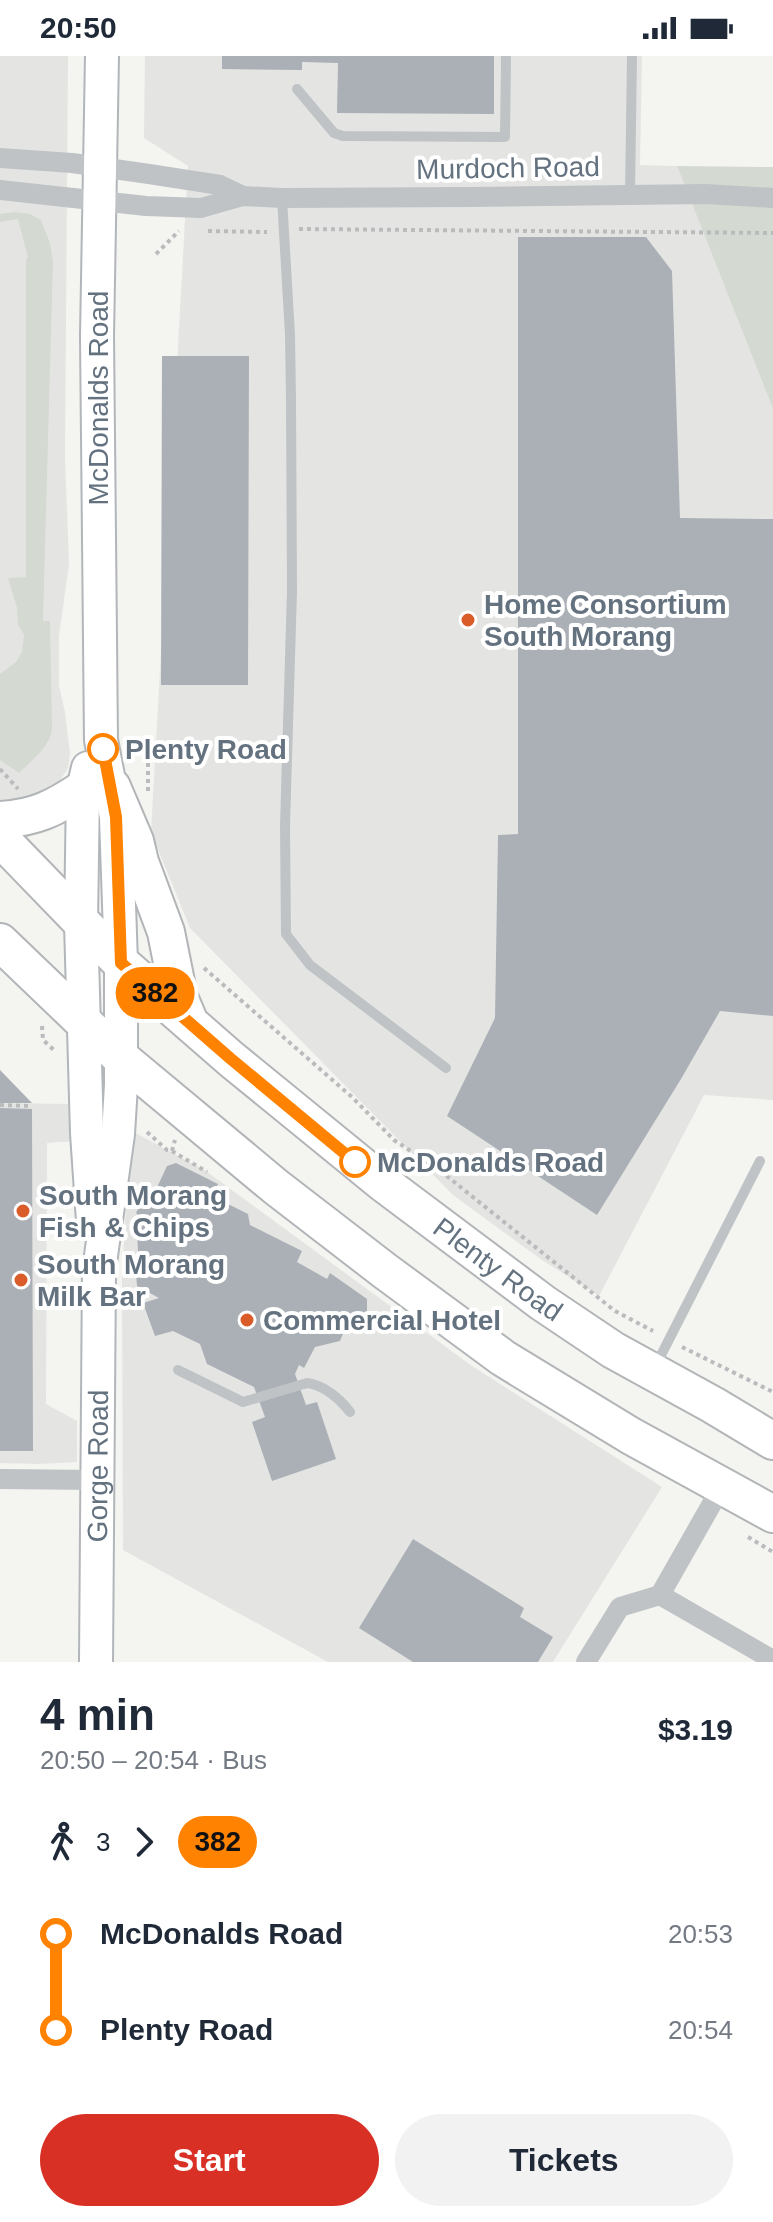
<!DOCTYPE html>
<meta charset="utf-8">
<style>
:root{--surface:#fff;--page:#f2f2f3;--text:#1f2937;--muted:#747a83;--accent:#d93025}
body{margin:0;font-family:Arial,sans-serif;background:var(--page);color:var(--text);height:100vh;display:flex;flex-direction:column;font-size:30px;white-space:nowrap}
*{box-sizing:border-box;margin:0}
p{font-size:26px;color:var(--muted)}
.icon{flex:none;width:44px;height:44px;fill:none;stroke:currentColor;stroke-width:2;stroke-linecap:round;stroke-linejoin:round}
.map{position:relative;height:1606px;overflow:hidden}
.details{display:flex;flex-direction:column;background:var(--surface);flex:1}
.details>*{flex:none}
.badge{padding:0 16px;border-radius:26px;font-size:28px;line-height:52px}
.map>.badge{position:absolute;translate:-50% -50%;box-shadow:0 0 0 4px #fff}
.legs{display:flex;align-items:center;gap:12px;height:88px;padding:0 40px;font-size:26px}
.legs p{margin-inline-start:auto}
.head{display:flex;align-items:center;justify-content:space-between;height:136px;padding:0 40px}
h1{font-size:44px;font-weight:700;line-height:60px}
.action{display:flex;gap:16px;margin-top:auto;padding:16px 40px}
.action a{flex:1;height:92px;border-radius:48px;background:var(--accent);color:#fff;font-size:32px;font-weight:700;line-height:92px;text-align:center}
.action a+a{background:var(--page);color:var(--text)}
ul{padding:0 40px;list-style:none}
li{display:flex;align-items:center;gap:28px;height:96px;font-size:30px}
li i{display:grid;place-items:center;width:12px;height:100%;margin:0 10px;background:currentColor}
li i::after{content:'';width:20px;height:20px;margin:-10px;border:6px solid;border-radius:50%;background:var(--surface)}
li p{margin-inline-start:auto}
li:first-child i{background:linear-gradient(#0000 50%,currentColor 0)}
li:last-child i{background:linear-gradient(currentColor 50%,#0000 0)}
.status{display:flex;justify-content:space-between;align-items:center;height:56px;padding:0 40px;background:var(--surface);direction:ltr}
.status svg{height:22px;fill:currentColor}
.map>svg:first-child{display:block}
</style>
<div class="status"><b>20:50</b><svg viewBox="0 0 49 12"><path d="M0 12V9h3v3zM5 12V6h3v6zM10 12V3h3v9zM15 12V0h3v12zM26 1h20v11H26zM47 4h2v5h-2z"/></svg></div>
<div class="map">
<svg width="773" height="1606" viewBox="0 0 773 1606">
<rect width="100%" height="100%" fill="#f4f4f0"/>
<!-- built -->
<path fill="#e4e5e3" d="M0,0H68L65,401L69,508L59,580V630L65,656L70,698L68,712L54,734L19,746L0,744Z
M145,0H642L640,109L677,110L773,353V1044L704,1039L599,1240L542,1204L453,1139L190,872L151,776L188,110L144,82Z
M0,1047L75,1048L76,1085L47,1087L46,1348L77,1365V1406L38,1408L0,1407Z
M130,1074L206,1115L472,1310L662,1431L553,1606H328L123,1494L122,1223Z"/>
<!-- green -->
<path fill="#d4dad1" d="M677,110L773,111V353Z
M14,156L30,158L41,164L50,187L53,205L43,565H50L52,674C49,692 31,705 19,717L0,704V618L16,606L22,596L23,588L24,579L18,568L17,552L8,522L26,521V203L28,202L18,163L0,166V158Z"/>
<!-- building -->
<path fill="#aab0b6" d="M222,0H494V58L337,57L338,7L302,6V14L222,13Z
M518,181H646L672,215L680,462L773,463V960L720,955L681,1023L597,1159L447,1060L495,962L498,779L518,778Z
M162,300H249L248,629H161Z
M0,1014L32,1047H0Z
M0,1052L32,1053L33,1395H0Z
M176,1107L218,1128L212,1140L248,1158L250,1169L302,1195L297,1206L327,1223L330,1217L367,1243V1258L360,1271L342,1259L346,1270L340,1285L315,1291L304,1312L299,1309L295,1318L306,1349L317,1346L336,1403L272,1425L252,1366L265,1361L254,1331L207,1308L200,1288L173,1275L155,1280L143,1247L159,1242L137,1230L136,1218L146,1201L138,1196L137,1173L142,1163L136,1157L147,1135L154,1138L167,1110Z
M413,1483L524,1552L520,1561L553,1581L538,1606H413L359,1572Z"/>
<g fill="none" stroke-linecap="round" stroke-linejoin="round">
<!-- primary casing -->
<g stroke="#b2b6ba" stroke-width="36">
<g id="primary">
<path d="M88,712L83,733L81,867L87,1077L93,1165"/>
<path id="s1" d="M96,1606L99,1214L118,1078L121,1029V907L116,761L101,684L97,280L102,0"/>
</g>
</g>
<!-- highway casing -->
<g stroke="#b2b5b8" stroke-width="40">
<g id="highway">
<path d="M112,731L135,785L140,806L166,876L179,941L190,967"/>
<path d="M0,764C35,762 55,752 83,733"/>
<path id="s2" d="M0,782L121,907L231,1003L383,1127L543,1247L613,1294L713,1349L773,1385"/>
<path d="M0,886L121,1002L276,1131L385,1215L503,1302L631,1380L773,1458"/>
</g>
</g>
<!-- path -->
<path stroke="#b9bbbd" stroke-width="4" stroke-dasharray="4 4" stroke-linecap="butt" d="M299,173L773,177
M208,175L267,176
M156,198L179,175
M148,707V736
M0,713L18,733
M204,912L352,1041L394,1084L438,1113L615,1255L653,1275
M42,970L43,984L56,996
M0,1049L32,1050
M147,1076L167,1094L172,1095L175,1084
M172,1095L207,1116
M682,1291L773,1336
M748,1481L773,1496"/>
<!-- lane -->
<path stroke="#bfc3c6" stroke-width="10" d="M297,33L329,71L334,77L343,80L505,81L506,0
M630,139L632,0
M282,142L290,279L291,343L292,535L285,770L286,878L310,909L446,1012
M655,1311L760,1105
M178,1314L243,1346L307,1327C324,1329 340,1343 350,1356"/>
<!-- street -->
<path stroke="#bfc3c6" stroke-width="20" d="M0,102L72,107L149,118L220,129L243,140
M0,134L146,150L201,152L243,140L282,142L469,141L706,138L773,142
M0,1423L97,1424
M660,1539L773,1604
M586,1606L620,1551L660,1539L722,1430"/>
<!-- primary -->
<use href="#primary" stroke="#fff" stroke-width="32"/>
<!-- highway -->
<use href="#highway" stroke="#fff" stroke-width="36"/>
</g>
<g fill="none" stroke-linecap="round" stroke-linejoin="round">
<!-- line-1 casing -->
<g stroke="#fff" stroke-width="18">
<path id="line-1" d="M103,693L116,761L121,907L231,1003L355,1106"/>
</g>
<!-- line-1 -->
<use href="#line-1" stroke="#ff8200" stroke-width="12"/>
</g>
<!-- markers -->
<g fill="#da5d29" stroke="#fff" stroke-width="3">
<circle cx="468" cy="564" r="8"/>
<circle cx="23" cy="1155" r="8"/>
<circle cx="21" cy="1224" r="8"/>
<circle cx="247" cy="1264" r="8"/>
</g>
<g fill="#fff" stroke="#ff8200" stroke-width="4">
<circle cx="103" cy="693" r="14"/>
<circle cx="355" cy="1106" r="14"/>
</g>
<g text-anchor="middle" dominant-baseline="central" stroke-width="8" stroke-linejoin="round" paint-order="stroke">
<!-- street labels -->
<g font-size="28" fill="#647280" stroke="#fff">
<text transform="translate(508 112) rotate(-1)">Murdoch Road</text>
<text transform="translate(98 342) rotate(-90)">McDonalds Road</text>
<text stroke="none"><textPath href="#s2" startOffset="660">Plenty Road</textPath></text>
<text stroke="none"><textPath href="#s1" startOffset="196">Gorge Road</textPath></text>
</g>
<!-- poi labels -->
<g font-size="28" font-weight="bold" fill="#647280" stroke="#fff" text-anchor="start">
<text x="484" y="548">Home Consortium<tspan x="484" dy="32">South Morang</tspan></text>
<text x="39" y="1139">South Morang<tspan x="39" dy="32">Fish &amp; Chips</tspan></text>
<text x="37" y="1208">South Morang<tspan x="37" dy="32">Milk Bar</tspan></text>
<text x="263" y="1264">Commercial Hotel</text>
</g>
<!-- stop labels -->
<g font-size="28" font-weight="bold" fill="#647280" stroke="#fff" text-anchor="start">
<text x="125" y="693">Plenty Road</text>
<text x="377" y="1106">McDonalds Road</text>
</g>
</g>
</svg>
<b class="badge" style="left:155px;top:937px;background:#ff8200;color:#111">382</b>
</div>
<section class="details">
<div class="head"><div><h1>4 min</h1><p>20:50 – 20:54 · Bus</p></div><b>$3.19</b></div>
<div class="legs"><svg class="icon" aria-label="walk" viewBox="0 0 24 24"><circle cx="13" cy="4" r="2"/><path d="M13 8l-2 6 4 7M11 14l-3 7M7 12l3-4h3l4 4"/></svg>3<svg class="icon" aria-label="forward" viewBox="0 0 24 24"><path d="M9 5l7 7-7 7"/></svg><b class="badge" style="background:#ff8200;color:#111">382</b></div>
<ul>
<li><i style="color:#ff8200"></i><b>McDonalds Road</b><p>20:53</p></li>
<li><i style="color:#ff8200"></i><b>Plenty Road</b><p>20:54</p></li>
</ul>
<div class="action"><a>Start</a><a>Tickets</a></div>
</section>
